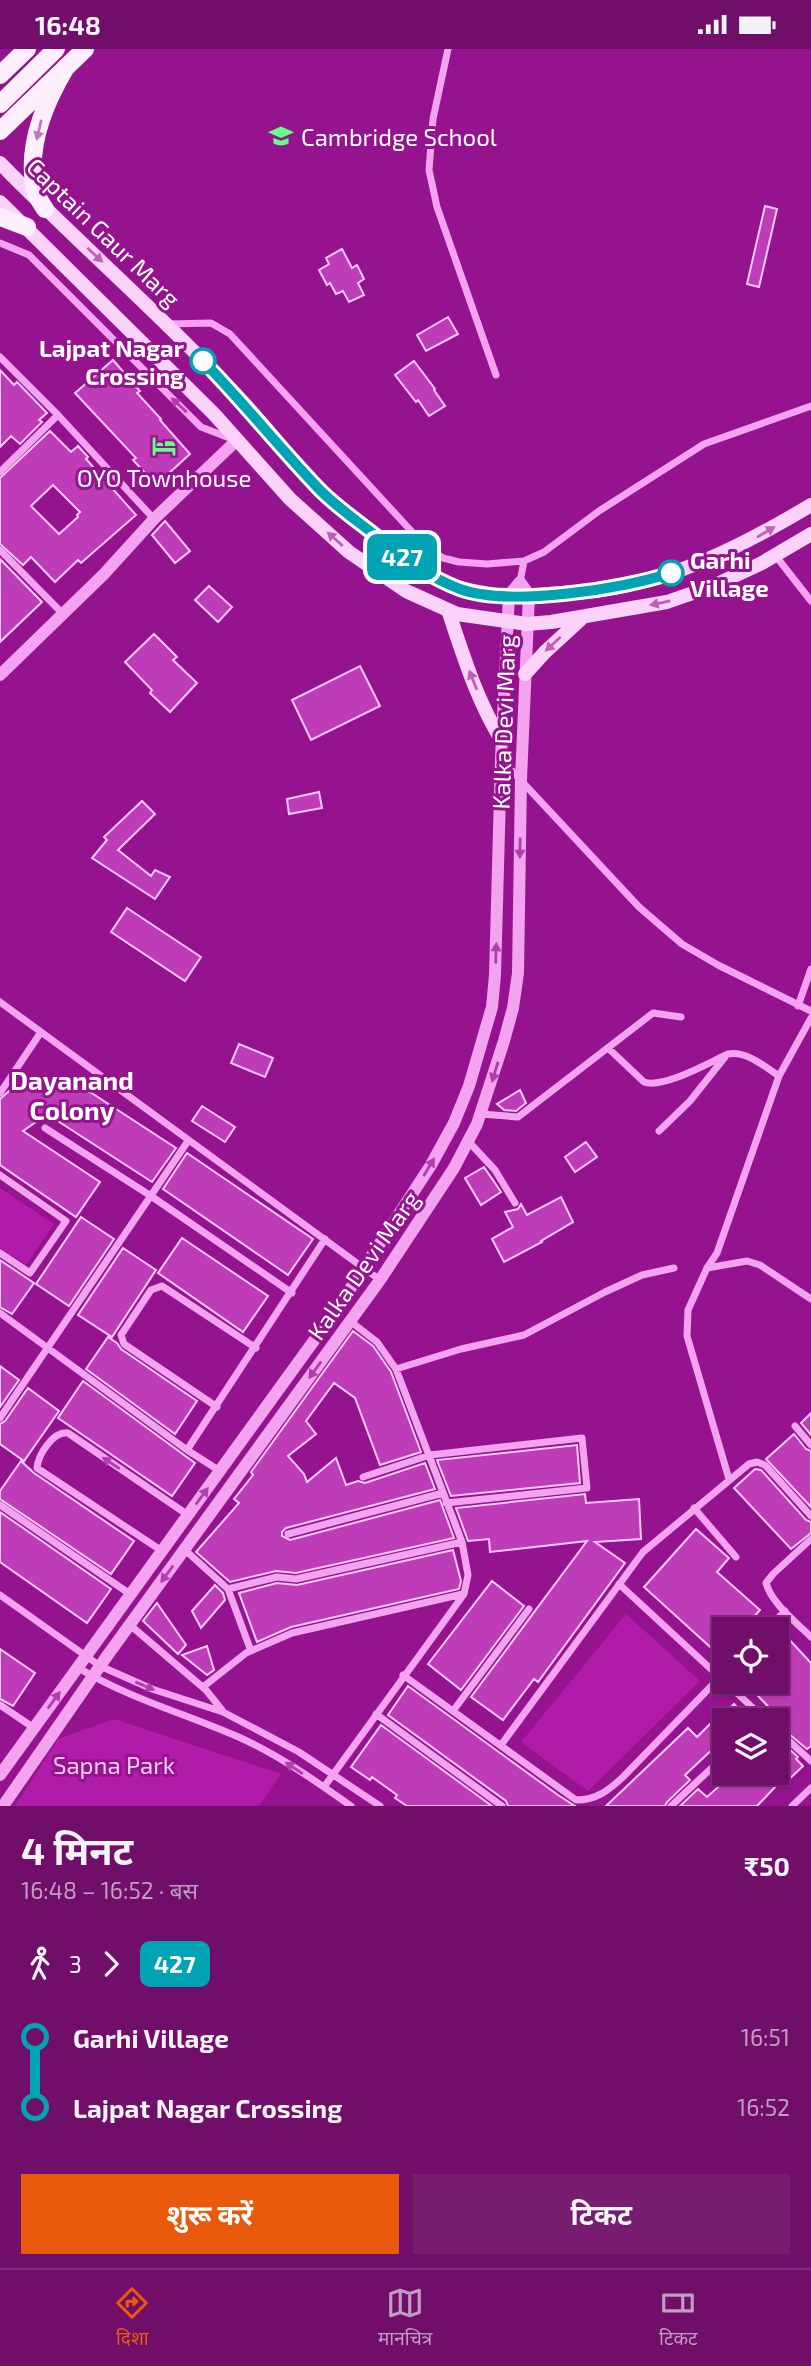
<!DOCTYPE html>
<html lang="hi">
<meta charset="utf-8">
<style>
:root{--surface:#700e6a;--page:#781c72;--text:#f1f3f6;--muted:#c09cc1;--line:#822e7e;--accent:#ea580c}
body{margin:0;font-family:"Exo 2","Noto Sans Devanagari",sans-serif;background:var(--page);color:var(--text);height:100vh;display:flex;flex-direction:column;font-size:26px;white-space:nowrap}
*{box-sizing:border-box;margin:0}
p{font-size:23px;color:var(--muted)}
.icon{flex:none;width:38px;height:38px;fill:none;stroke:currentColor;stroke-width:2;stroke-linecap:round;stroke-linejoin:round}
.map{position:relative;height:1757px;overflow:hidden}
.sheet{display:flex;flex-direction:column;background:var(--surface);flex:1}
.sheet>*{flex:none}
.badge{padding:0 14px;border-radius:10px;font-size:24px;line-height:46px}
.fabs{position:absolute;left:712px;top:1568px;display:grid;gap:14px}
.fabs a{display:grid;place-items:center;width:77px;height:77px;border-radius:0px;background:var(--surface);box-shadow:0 2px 5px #0004,0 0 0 2px var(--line);font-size:35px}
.map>.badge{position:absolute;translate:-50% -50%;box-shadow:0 0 0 4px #fff}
.legs{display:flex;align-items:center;gap:10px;height:77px;padding:0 21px;font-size:23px}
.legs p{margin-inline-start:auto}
.overview{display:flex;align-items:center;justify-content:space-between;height:119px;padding:0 21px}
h1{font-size:38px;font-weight:700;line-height:52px}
.button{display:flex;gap:14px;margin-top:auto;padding:14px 21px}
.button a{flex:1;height:80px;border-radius:0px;background:var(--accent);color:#fff;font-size:28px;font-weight:700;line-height:80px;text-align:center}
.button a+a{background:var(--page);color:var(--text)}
ul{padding:0 21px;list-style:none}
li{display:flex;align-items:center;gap:24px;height:70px;font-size:26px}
li i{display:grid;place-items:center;width:10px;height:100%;margin:0 9px;background:currentColor}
li i::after{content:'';width:18px;height:18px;margin:-9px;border:5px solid;border-radius:50%;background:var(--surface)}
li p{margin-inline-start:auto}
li:first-child i{background:linear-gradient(#0000 50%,currentColor 0)}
li:last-child i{background:linear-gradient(currentColor 50%,#0000 0)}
.status{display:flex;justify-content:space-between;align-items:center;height:49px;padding:0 35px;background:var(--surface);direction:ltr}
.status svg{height:19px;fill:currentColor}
.tabs{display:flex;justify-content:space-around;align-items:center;height:98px;border-top:2px solid var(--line);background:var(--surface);font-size:19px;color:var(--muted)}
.tabs a{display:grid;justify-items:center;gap:4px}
.tabs .selected{color:var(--accent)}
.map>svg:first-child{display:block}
</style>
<div class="status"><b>16:48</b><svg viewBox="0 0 49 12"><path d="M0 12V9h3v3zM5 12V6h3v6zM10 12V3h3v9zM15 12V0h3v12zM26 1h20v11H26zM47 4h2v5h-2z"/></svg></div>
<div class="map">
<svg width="811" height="1757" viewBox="0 0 811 1757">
<rect width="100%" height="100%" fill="#95138e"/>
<!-- green -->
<path fill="#b01ba9" d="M0,1139L54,1175L26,1216L0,1199Z
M626,1565L700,1632L588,1742L521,1693Z
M114,1670L281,1725L259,1757H15L58,1690Z"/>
<!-- building -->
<path fill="#be3cb7" stroke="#fdcafb" stroke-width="2" fill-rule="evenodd" d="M765,157L777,160L759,238L747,235Z
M342,200L352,219L357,216L364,230L358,234L364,246L349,253L343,242L336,245L330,234L327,236L319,221L329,215L326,209Z
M448,268L458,285L426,302L417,286Z
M113,311L140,342L137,344L161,370L160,371L190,405L156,436L133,411L136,409L75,344Z
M414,312L435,340L434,341L445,357L429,367L418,351L416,353L395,326Z
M0,321L14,336L17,333L47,364L39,371L42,373L20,395L11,387L0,398Z
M50,382L71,403L78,397L88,408L86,410L136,466L81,514L78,511L55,533L31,508L23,516L0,495V429ZM53,436L80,463L77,466L78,468L59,485L31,457Z
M165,472L190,502L175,514L152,486Z
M0,510L42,553L0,593Z
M209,537L232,558L218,573L195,551Z
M154,585L177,608L173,611L197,634L170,663L150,644L152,641L125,613Z
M360,617L380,657L311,691L292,651Z
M319,743L322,759L289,765L287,750Z
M142,752L155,765L118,801L151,827L155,821L170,828L155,850L92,809L107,791L104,788Z
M127,859L201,908L185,932L111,883Z
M239,995L273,1009L265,1028L231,1014Z
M70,1030L176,1099L152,1133L53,1069L39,1071L23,1082L100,1133L76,1168L0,1116V1050L9,1042Z
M520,1041L526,1054L516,1062L504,1061L497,1055Z
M202,1057L235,1078L225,1093L192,1072Z
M586,1093L597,1108L575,1123L565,1108Z
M187,1104L313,1190L288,1226L163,1140Z
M484,1118L501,1143L481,1156L465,1129Z
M561,1148L573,1173L541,1192L542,1193L504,1213L492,1190L513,1178L505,1163L518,1160L521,1155L527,1166Z
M81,1168L114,1190L69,1257L36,1235Z
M182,1189L268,1247L243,1283L158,1224Z
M123,1199L156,1221L112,1288L78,1266Z
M0,1211L34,1234L12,1265L0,1258Z
M353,1282L373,1297L391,1323L421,1403L380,1416L355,1349L334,1334L306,1372L316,1385L288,1407L304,1425L307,1433L336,1409L346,1436L358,1432L365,1434L425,1414L435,1440L286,1479L282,1483V1487L290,1491L440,1451L454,1489L296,1524L276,1522L230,1533L196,1503L239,1454L234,1450L253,1426L251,1423Z
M108,1288L117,1294L121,1300L197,1352L175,1385L86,1320Z
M0,1317L19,1331L0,1358Z
M83,1332L195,1414L172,1447L58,1369Z
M28,1339L59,1362L24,1412L0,1395V1375L5,1372Z
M811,1364V1386L801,1374Z
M794,1385L806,1400L811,1402V1458L766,1410Z
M577,1396L580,1434L451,1447L437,1411Z
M21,1412L34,1424L134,1492L111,1525L0,1450V1442Z
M755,1420L761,1421L806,1471L811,1473V1484L791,1500L734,1439Z
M585,1445L586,1454L639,1450L641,1490L595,1493L625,1514L538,1633L534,1630L503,1671L471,1648L587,1492L490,1503L489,1490L468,1492L456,1459Z
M0,1463L111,1540L87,1574L0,1513Z
M696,1480L729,1509L717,1523L760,1561L743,1580H724V1600L719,1606L644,1538Z
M453,1501L461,1532L459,1540L291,1578L257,1593L239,1544L277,1534L297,1536Z
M492,1532L524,1557L461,1641L428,1615Z
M215,1536L223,1544L225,1551L201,1579L192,1562Z
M157,1554L186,1596L178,1605L143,1572Z
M785,1586L811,1614V1697L807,1700L777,1675V1667L745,1633H777V1593Z
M207,1597L214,1621L207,1626L182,1606Z
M0,1600L35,1624L13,1657L0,1650Z
M408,1637L558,1746L575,1757H508L506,1752L388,1666Z
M734,1655L750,1671H724V1707L715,1698L685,1726L690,1731L667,1753L665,1757H606L688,1679L697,1688L719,1666L721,1668Z
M381,1676L492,1757H407L395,1749L397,1746L372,1728L370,1731L351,1718Z
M777,1689L798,1708L796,1710L803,1717L783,1736L780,1733L757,1757H680L698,1740L707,1748L734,1724H777Z"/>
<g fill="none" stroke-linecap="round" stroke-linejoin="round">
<!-- minor -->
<path stroke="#f3a3ef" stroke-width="7" d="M448,0L433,70L429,121L437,158L496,326
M0,194L29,206L201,378L232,390
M167,275L211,274L230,285L425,497L443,509L459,513L487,515L524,512L544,503L599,462L704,395L811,357
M0,308L58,366L154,470
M0,423L58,366
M0,501L63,565
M775,506L811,552
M520,533L524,512
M501,710L639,858L682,895L718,916L811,962
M0,953L380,1231
M798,957L811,920
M608,999L644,1033C663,1040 708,1014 728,1005C747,1002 764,1017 779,1027
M0,1044L41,983
M481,1065L518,1068L653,964L681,968
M45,1079L151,1147L292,1244
M659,1082L690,1052L725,1008
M468,1092L495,1121L515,1154
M0,1126L66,1172L30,1224L0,1204
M707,1219L747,1212L760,1216L811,1250
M0,1264L187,1401L220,1422
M396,1320L461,1300L524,1286L605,1243L642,1226L674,1219
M217,1358L124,1295L121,1286L151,1241L162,1237L256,1299
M0,1369L188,1092
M795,1377L811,1396
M187,1401L325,1190
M363,1428L430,1406L582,1389L587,1439L446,1454
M729,1430L687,1287L688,1261L707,1219L717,1204L779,1027L811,969
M0,1456L130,1545
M694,1459L736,1508
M288,1485L443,1444
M811,1490L773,1525L766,1534C772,1555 796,1573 811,1588
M185,1501L228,1540L251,1602
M162,1502L37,1419C38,1406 53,1382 68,1384L188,1466
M619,1535L766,1671
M228,1540L277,1528L296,1530L462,1493
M0,1546L100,1617L152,1640L223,1663L299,1703L380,1757
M130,1576L206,1641L222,1661
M767,1580L785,1562
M77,1618C129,1650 190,1666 245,1691C283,1709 317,1733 351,1757
M403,1626L576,1751C597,1751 609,1741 623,1728L724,1624
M203,1638L246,1604L292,1584L463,1545
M0,1656L34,1679
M453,1662L529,1560
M376,1665L502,1757
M777,1681L811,1712
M501,1696L643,1503L749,1415L757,1413L765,1416L811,1467
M324,1738L464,1545L468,1526L462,1493L396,1320L377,1293L350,1272
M671,1757L717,1714
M792,1757L811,1739"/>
<!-- tertiary -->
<path stroke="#f3a3ef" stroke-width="12" d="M0,626L104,525L154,470L236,392
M0,1726L339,1257L431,1116L454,1074L469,1037L492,958L495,926L501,710L509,546L520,533L529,546L521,730L518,924L513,959L504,992L477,1075L454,1119L380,1231L107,1607L3,1757"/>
<!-- secondary -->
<path stroke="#fcd2fa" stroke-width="14" d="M0,114C78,194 162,266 238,348C266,377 290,410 318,439C330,452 346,462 359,473C382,492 404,512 431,527C469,547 507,548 549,545C566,543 585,544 602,541C680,529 744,496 811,456
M0,153L214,365L290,450L349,503L406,542L457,565L527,575L551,573L667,553L713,537L762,514L811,485
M448,561C463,606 477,652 502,692
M525,625L545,603L582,569"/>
<!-- primary -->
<path stroke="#ffeefd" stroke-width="18" d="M0,26L27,0
M0,55L56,0
M0,82L85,0
M45,160C41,154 36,147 35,140C26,98 45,53 66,18
M0,168L27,178"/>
</g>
<!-- one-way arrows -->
<defs><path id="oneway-solid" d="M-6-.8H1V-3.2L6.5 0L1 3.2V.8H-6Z" transform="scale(1.75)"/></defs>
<use fill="#c576c0" href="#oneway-solid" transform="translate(39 81) rotate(103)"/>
<g fill="#be5fb9">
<use href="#oneway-solid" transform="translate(95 206) rotate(43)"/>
<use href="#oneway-solid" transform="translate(766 483) rotate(-31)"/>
<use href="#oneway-solid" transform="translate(335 490) rotate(-138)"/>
<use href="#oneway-solid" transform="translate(660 554) rotate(168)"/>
<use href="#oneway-solid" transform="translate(553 595) rotate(137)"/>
<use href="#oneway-solid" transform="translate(473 631) rotate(-112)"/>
</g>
<g fill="#b13eab">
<use href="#oneway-solid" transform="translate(179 356) rotate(-137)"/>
<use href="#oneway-solid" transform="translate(520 799) rotate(91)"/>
<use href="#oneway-solid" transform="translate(496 904) rotate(-88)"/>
<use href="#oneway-solid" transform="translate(495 1023) rotate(107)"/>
<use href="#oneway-solid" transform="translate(429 1118) rotate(-59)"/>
<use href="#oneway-solid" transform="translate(315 1321) rotate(126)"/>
<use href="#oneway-solid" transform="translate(111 1414) rotate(-146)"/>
<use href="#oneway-solid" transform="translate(202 1447) rotate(-54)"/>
<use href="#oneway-solid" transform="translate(167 1525) rotate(126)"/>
<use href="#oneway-solid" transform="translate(145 1637) rotate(23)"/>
<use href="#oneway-solid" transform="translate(54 1651) rotate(-54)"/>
<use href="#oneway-solid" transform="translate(294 1719) rotate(-147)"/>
</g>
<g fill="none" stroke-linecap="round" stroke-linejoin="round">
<!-- line-1 casing -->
<g stroke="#fff" stroke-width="16">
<path id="line-1" d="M203,312C243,353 278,397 318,439C334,456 356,471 375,486C402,508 428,528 460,540C508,558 623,540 671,524"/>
</g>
<!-- line-1 -->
<use href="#line-1" stroke="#00a3b4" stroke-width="10"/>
</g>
<!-- icons -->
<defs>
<g id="school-bare" transform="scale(1.89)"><path d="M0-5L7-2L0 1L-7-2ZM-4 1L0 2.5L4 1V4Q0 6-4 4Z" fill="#64ff84" stroke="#95138e" stroke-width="2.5" paint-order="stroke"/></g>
<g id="hotel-bare" transform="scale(1.89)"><path d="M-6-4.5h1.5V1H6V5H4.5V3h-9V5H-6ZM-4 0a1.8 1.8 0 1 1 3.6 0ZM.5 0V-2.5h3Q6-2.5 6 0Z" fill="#64ff84" stroke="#95138e" stroke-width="2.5" paint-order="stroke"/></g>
</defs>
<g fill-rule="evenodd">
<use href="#school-bare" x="281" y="87"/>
<use href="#hotel-bare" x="164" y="397"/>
</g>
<!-- markers -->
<g fill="#fff" stroke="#00a3b4" stroke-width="3.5">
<circle cx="203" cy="312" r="12"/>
<circle cx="671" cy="524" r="12"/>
</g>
<g text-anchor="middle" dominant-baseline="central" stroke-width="6" stroke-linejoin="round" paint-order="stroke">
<!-- poi labels -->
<g font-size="24" fill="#fff" stroke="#95138e" text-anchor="start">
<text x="301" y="87">Cambridge School</text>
<text x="164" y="428" text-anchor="middle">OYO Townhouse</text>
</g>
<!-- street labels -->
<g font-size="24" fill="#fff" stroke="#95138e">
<text transform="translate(104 183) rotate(44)">Captain Gaur Marg</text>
<text transform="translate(503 673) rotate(-88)">Kalka Devi Marg</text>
<text transform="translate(363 1216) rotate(-55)">Kalka Devi Marg</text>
</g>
<!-- stop labels -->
<g font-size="24" font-weight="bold" fill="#fff" stroke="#95138e" text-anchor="end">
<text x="184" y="298">Lajpat Nagar<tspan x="184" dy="28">Crossing</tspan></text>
<text x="690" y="510" text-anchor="start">Garhi<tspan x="690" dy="28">Village</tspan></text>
</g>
<!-- park labels -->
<g font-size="24" fill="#fdcafb" stroke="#95138e">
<text x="114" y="1715">Sapna Park</text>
</g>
<!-- neighbourhood labels -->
<g font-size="26" font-weight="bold" fill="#fff" stroke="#95138e">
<text x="72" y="1030">Dayanand<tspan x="72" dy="30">Colony</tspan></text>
</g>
</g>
</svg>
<div class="fabs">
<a><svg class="icon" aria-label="locate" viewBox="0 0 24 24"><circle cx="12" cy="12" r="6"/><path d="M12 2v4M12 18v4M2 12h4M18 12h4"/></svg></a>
<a><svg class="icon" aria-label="layers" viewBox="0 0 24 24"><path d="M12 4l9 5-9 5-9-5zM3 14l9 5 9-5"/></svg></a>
</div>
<b class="badge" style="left:402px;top:508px;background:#00a3b4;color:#fff">427</b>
</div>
<section class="sheet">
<div class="overview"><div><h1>4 मिनट</h1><p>16:48 – 16:52 · बस</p></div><b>₹50</b></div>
<div class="legs"><svg class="icon" aria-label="walk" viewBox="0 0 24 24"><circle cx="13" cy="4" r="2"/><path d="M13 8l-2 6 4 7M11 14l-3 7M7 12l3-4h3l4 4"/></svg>3<svg class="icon" aria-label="forward" viewBox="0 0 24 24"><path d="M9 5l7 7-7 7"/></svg><b class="badge" style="background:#00a3b4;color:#fff">427</b></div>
<ul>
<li><i style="color:#00a3b4"></i><b>Garhi Village</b><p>16:51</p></li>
<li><i style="color:#00a3b4"></i><b>Lajpat Nagar Crossing</b><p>16:52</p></li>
</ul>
<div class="button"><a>शुरू करें</a><a>टिकट</a></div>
</section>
<nav class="tabs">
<a class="selected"><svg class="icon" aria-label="directions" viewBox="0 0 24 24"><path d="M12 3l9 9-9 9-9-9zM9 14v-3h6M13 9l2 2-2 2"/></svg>दिशा</a>
<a><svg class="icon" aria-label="map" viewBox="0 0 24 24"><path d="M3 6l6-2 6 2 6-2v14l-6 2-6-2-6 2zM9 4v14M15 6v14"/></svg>मानचित्र</a>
<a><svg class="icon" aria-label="tickets" viewBox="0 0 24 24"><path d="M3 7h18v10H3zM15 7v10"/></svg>टिकट</a>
</nav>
